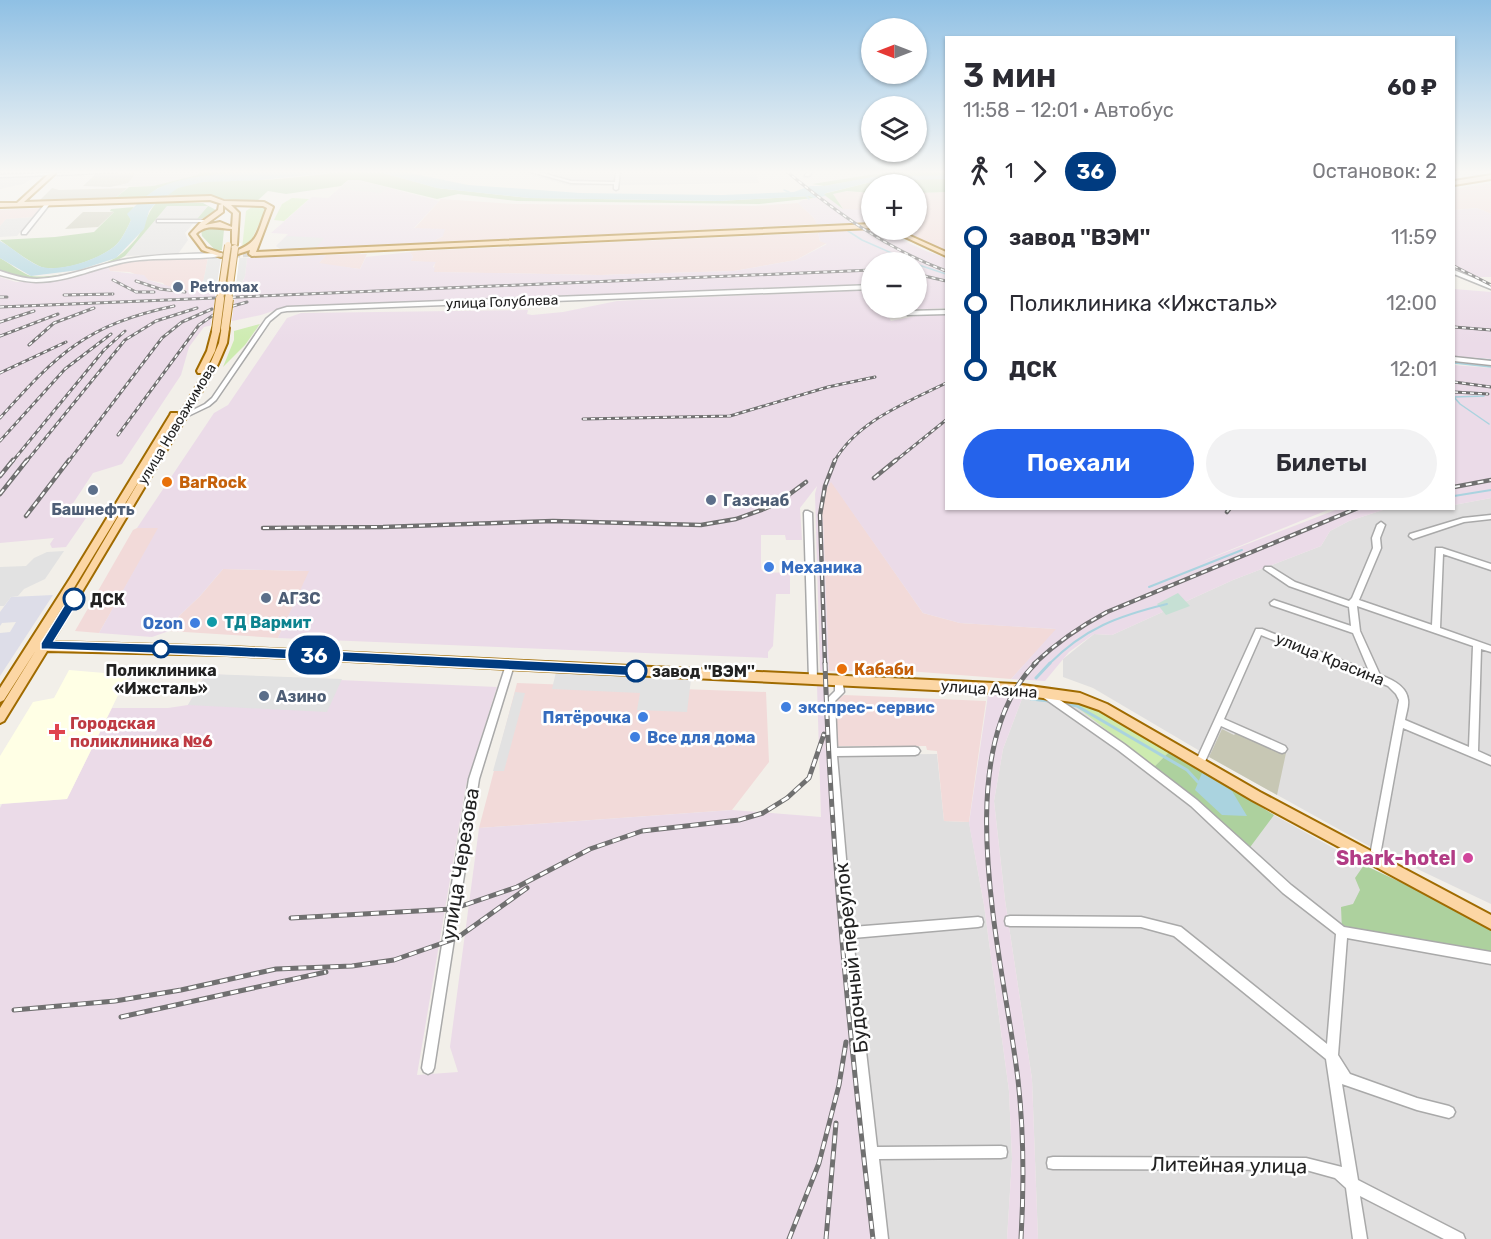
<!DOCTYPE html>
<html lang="ru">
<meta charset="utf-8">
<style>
:root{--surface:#fff;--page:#f2f2f3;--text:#2b2b33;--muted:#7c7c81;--accent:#2563eb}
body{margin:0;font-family:Rubik,sans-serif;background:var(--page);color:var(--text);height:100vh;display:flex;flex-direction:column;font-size:22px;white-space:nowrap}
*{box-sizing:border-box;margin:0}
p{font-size:20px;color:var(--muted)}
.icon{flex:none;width:33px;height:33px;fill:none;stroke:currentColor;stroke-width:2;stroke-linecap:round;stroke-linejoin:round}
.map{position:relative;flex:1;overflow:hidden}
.sheet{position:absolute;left:945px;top:36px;width:510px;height:474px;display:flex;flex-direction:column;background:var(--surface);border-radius:0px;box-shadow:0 2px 4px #0004}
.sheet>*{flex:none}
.badge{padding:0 12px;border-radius:20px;font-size:21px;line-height:39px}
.needle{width:39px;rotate:270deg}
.fabs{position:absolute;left:861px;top:18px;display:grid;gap:12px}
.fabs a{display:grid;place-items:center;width:66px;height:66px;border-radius:50%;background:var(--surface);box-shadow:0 2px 4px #0004;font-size:30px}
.map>.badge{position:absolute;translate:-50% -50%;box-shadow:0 0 0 3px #fff}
.legs{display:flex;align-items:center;gap:9px;height:66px;padding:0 18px;font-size:20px}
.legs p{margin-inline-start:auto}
.headline{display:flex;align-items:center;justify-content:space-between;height:102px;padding:0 18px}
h1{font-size:33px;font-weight:600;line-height:45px}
.cta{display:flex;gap:12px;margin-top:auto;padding:12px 18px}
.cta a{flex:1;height:69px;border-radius:36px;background:var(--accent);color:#fff;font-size:24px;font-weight:600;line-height:69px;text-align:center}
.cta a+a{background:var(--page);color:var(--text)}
ul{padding:0 18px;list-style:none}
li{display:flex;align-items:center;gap:21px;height:66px;font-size:22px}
li i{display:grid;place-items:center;width:9px;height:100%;margin:0 8px;background:currentColor}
li i::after{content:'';width:15px;height:15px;margin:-8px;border:4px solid;border-radius:50%;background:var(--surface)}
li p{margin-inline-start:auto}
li:first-child i{background:linear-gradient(#0000 50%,currentColor 0)}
li:last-child i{background:linear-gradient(currentColor 50%,#0000 0)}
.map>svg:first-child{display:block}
</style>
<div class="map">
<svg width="1491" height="1239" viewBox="0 0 1491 1239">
<rect width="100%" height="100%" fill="#f2efe9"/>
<!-- residential -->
<path fill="#e0dfdf" d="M0,171H45L23,184L0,189Z
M201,171L197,175L153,186H83L96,174Z
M516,171H756L759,183L570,186Z
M167,206H208L185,233L188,240L178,254L125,256Z
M33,217L17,236L0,237V226L6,219Z
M1491,498V904L1369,846L1227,767L1093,688L1063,677V659L1094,634L1112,635L1233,580L1321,546L1330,531L1349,521L1386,509L1454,508V505Z
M1023,696L1068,700L1114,716L1274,815L1364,865L1491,924V1239H1038L1032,1079L1005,900L994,801L1003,749Z
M937,754L944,821L969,822L984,905L1009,1091L1012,1159L1007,1239H877L830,755Z"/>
<!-- commercial -->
<path fill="#f2dad9" d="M1491,183V214L1477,208L1454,210V189Z
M847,191L871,193V218L864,211L843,209L833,194Z
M946,192V252L900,230H916L917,193Z
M441,199L515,204L754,206L798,203L814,218L817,224L430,243L443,236L414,229Z
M42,208L33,217L6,219L0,226V210Z
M818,233L820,241L827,243L796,260L734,271L600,275L433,272L435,263L410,261L413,257L410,252L419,251Z
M367,254L360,269L318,264L326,255Z
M208,258L203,283L214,284V290H169L163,283L148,280L130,272L110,271L108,267L129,261Z
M831,481L923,613L960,623L1057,629L1011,679L908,671H829L823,522L820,499Z
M137,528H159L99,633L75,631L133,530Z
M223,569L310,571L278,638L169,631L179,616L200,596Z
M517,683L766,692L769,762L732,810L479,828Z
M844,695L986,701L969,822L944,821L937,751L927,750L926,746H835L833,702Z"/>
<!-- industrial -->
<path fill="#ebdbe8" d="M349,180H358L439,201L414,228L445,229L443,236L430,243L282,250L276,246L288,234L271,233L312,197L328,198Z
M826,196L843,209L864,210L871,218V223L817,224L814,218L798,203L803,200Z
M1477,208L1491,214V277H1473L1454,269V210Z
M871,229L880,230L926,251L946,258V308L900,310L898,308H916V262H872L871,284L288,306L261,315L204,327L189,347L181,375L122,464L93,473L68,511L86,518L66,547L52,548L50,544L54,538L0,543V277L16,282L65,280L108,267L110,271L144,275L148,280L172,287L170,290H213L214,284H242L245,276L247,258L326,255L319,263L360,269L366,257L410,252L413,257L411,261L436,262L433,267L435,268L434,272L600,275L734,271L796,260L827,244L820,241L818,232Z
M1454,289L1491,292V359L1454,356Z
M868,290L871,292L872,308H884L891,321L921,315H946V508L1330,509L1198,563L1338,509H1386L1349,521L1330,531L1321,546L1233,580L1112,635L1094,634L1069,652L1045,681L1011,679L1056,629L960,623L923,613L831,482L820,499L823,522L829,671H820L815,494L817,486L800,508L802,540H786L785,535H761V569L765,573L790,572V594H776L773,646L768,652V658L278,638L309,571L223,569L200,596L179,616L169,631L152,637L99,633L158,528H137L214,413L228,405L287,318L301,313L528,310L527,314L532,315L563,312L617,301Z
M1454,365L1491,368V498L1454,505Z
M206,674L497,687L466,785L417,1075L458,1072L450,1047L479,828L732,810L821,817L817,686L829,687L830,755L877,1239H0V808L2,804L67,799L112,708H168L188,705Z
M988,695L1023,696L1003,749L994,801L1005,900L1032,1079L1038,1239H1007L1012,1159L1009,1091L984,905L969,823Z"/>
<!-- education -->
<path fill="#ffffe5" d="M69,670L128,675L67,799L0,804V756L33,702L54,698Z"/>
<!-- construction -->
<path fill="#c7c7b4" d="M136,173L128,183L110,187L83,186L96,174Z
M52,188L59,190L127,188L115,198L40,200Z
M83,212H114L98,227L65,229Z
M1222,729L1234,735L1237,732L1286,753L1277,795L1209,757Z"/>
<!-- grass -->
<path fill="#cdebb0" d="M292,198L309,199L284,221L274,220L282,204Z
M252,207L263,206L266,209L251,241L242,249L246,211Z
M260,324L245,345L223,367L234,340V331Z
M1068,700L1093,706L1170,751L1154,767Z"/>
<!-- forest -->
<path fill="#add19e" d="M201,171H251L254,173L186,180L158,188L146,197L115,198L129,187L153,186L197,175Z
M349,171L383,173L437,188L529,198L719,201L810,196L814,198L759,204L517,201L458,194L437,199L359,180H348L341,186L286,194L268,191L257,201L229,200L205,195H165C193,176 228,181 260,180C290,179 320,174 349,171Z
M894,171H946V175L852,181L824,186L812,184Z
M895,179H946V192L917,193L916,184H872L871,193L847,191L833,194L843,209L823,194L875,181Z
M156,203H203L216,210L204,218L197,219L208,206H167L125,256L110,264L67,277L20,279L0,270V258C9,263 19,271 28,275C45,281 100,268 115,258C123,254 130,246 136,239C145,228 146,214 156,203Z
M134,207L128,214L131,220C128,227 122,239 117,244C104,258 57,275 39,266C25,259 12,249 0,240L55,237L94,232L114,212L110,211L111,209Z
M208,227H222L224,230L222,250H215L202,236L201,230Z
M1170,751L1274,815L1248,850L1154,767Z
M1364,865L1491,925V956L1342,930L1341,907L1353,904L1360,890L1355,878Z"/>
<!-- wetland -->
<path fill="#c6e0d4" d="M1178,593L1190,606L1166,615L1157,604Z"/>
<!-- parking -->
<path fill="#e2e2e2" d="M349,180H358L387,188L381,193L339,189Z
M287,236L324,238L316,248L282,250L276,246Z
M208,258H247L245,276L241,285L203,283Z
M64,551L45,579L24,589L18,596L11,597L4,606H0V567L26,566L34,558L47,552Z
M556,672L691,679L687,712L637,710L640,693L552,689Z
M206,674L342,679L327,712L188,705Z
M515,692L525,693L504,771H493Z"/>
<!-- plaza -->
<path fill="#dddde8" d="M53,595L0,676V633L10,632L16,622L2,623L0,626V612L11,597Z"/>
<!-- water -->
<path fill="#aad3df" d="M282,171H349L260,180L203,182L178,188L154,205L149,211L144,229L116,258L79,270L31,276L0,258V241C13,248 25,260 39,266C57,274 104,258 117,244C122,239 128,227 131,220L127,214C135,206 143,198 152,192C184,171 244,174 282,171Z
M365,171H400L468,185L580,193L722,195L794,192L810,186H824L872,177L946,175V179L875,181L826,193L824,194L826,196L814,198L810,196L719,201L529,198L437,188L383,173Z
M1202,773L1232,791L1247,816L1222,815L1195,790Z"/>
<!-- pier -->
<path fill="#fff" d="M241,243L231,327L210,331L223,245Z"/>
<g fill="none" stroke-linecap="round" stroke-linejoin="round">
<!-- stream-far2 -->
<path stroke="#aad3df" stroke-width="1.5" d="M784,190L789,192
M806,196L809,199
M848,231L862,240L912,262
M916,264L946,274
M1464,358L1491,360
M1454,363L1491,367
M1454,397L1460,404L1489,424
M1454,397L1484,396"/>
<!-- stream-far1 -->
<path stroke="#aad3df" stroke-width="2" d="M1454,496L1491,490
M1149,587L1242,550
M1049,664C1085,628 1118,616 1167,604"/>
<!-- stream -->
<path stroke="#aad3df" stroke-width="3" d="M1036,678L1050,663
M1031,699L1049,701
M1067,704L1077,706L1187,770L1198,782"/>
<!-- major-tunnel -->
<path stroke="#c8c6c1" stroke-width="6" stroke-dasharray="6 3" stroke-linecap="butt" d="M225,255L252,254"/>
<!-- minor casing -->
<g stroke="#a9a9a9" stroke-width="3">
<path id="minor" d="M92,171H119L117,172L58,175L56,174L58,173Z
M528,171H535L571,181L615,182L616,171H620L618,189L616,190L614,189V184L571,183Z
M809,171H813L809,176H805V175Z
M54,173V175H52L0,177V175Z
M45,204L49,205L26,234H22V232Z
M159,220H205L207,221L205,222H157V220Z
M221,253L223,254V256C192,260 161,257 131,261C99,266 69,282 36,282C24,282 12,278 0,275V271C12,275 24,279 37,279C68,278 97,264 128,259C158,254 190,254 221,253Z
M1454,270L1491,285V289L1454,274Z
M872,285V289L287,311L281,312L270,321L216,400L209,406L184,418H180L179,417L205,404L212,398L266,319L277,310L287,307Z
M890,308H897L908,311L946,310V314L908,315Z
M1454,357L1491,361V365L1454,361Z
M805,511H808L812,513L817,679L816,681H810L809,679L804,513Z
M1491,515V519L1464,522L1413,539L1409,536L1410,534L1463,518Z
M1381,522L1385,525L1380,538L1381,548L1359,600L1432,625L1436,548H1442L1491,564V570L1443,554L1440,628L1491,646V652L1481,649L1478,751L1491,757V765L1403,728L1379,861L1378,864L1374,866L1370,864L1369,861L1399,700L1396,694L1388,686L1261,635L1224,719L1285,746L1287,749L1285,752L1282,753L1279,752L1221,726L1203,766L1200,767L1197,766L1195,763L1256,629H1262L1369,671L1353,633L1271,605L1270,603L1274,600L1351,626L1349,607L1289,586L1264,569L1265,567H1271L1295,582L1349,601L1352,598L1373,548L1372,538L1377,525ZM1357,606L1473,646L1469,747L1405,720C1406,714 1409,706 1408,700C1407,686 1391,679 1380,675L1360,631Z
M510,662L513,663L514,665L479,779L434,1068L432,1072L428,1074L424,1072L422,1068L469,779L506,665L507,663Z
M839,676L842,678L844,692L835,701L837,748L915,747L918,748L920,751L918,754L915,755L837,756L852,927L978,917L982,918L983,922L982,926L978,927L853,938L877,1147L1001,1146L1006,1147L1007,1152L1006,1157L1001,1158L879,1159L888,1239H874C855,1060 832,880 826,700L835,691V680L836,678Z
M1044,689L1124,744L1197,800L1291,885L1344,927L1491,952V964L1347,938L1338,1055L1350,1074L1417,1098L1449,1106L1453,1108L1455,1112L1453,1116L1449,1118L1417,1110L1342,1084L1358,1180L1463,1234L1465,1239H1444L1360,1196L1367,1239H1353L1346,1188L1335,1178L1306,1170L1053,1169L1048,1168L1047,1163L1048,1158L1053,1157L1306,1158L1342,1167L1326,1059L1174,936L1141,927L1010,926L1006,925L1005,921L1006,917L1010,916L1141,917L1181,927L1327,1044L1336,934L1283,893L1191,806L1118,750L1041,696L1040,693L1041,690Z"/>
</g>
<!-- major casing -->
<g stroke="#a06b00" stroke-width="4">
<path id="major" d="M52,171H58L24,202L211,196L224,201L264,202L273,207L256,252L872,224V228L252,256L249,254L250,250L232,256L229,254L230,253C260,243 256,235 267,208L263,206L231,205L239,213L237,245L232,244V229C220,229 207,223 196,234L206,248L223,254L224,255L221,257L202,250L190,234L200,223L218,210L219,205L222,204L210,200L0,207V203H17ZM223,205L233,213L232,227L220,222L205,225L223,212Z
M1491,175V179L1454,185V181Z
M890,230H897L946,252V256Z
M222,326L229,328L227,343L218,364L52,642L227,647L1015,684L1080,693L1107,704L1260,792L1491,915V929L1252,800L1099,710L1079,703L1015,694L227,655L47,651L4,721L0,723V708L36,650L4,700L0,702V688L71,577L170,415L171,413H177L178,415L79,583L41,642L210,364L219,343Z
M213,328L220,330L215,351L204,373H198L197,371L207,351Z"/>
</g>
<!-- minor -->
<use href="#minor" fill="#fff" fill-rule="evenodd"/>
<!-- major -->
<use href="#major" fill="#fcd6a4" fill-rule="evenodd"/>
<!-- rail-far2 casing -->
<g stroke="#707070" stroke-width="3">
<path id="rail-far2" d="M786,171C836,212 885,248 946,271
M1454,266L1491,285
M916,274L946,281
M113,280L136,292H154
M136,281L160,289L185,292
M64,295L113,294
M0,297H7
M0,307L872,270
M0,322L34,311
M1454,327L1491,330
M0,336L58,314
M29,345L54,323L94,308
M0,373L66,342
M1454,382L1491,387
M1454,392L1488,394
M0,418C58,353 86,325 174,306
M583,419L730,416L828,387L875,377
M118,435L199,325L222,309L247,302
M0,441L65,369L111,334
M12,462L104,350L125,331
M26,462L125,340L156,321L197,308
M68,462L162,338L182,322L212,309
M834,462C857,421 906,403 946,383
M894,462L946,420"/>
</g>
<!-- rail-far1 casing -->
<g stroke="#707070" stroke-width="4.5">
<path id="rail-far1" d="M0,476L13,460
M874,478L896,460
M1454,487L1491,480
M0,494L27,460
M1227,512L1230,508
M26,516L69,460
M263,528L383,527L553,521L701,525L736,519L764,509L779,502L806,482
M825,664L820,515L825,486L835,460
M1034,664C1056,643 1079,627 1107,612L1358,508"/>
</g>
<!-- rail casing -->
<g stroke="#707070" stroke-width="5">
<path id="rail" d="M825,663C831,856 851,1048 873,1239
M291,918L453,909L517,887L590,849L642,831L739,820L763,813L787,798L809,778L824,734
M14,1010L115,1001L181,990L276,969L352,966L394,960L457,938L527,888
M121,1017L326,972
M789,1239L819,1163L839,1085L846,1042
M826,1239L836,1123
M1021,1239C1024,1186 1024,1133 1018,1080C1005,966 945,753 1036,663"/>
</g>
<!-- rail-far2 -->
<use href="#rail-far2" stroke="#fff" stroke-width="1.5" stroke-dasharray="4" stroke-linecap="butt"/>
<!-- rail-far1 -->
<use href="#rail-far1" stroke="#fff" stroke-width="2" stroke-dasharray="6" stroke-linecap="butt"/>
<!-- rail -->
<use href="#rail" stroke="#fff" stroke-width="3" stroke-dasharray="8" stroke-linecap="butt"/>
<!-- major-bridge-far1 casing -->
<g stroke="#a06b00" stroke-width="8" stroke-linecap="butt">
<path id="major-bridge-far1" d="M220,300L228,245
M228,300L235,248"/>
</g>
<!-- major-bridge casing -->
<g stroke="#a06b00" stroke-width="10" stroke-linecap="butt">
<path id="major-bridge" d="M225,328L229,299
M216,330L220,299"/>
</g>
<!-- major-bridge-far1 -->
<use href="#major-bridge-far1" stroke="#fcd6a4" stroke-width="6"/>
<!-- major-bridge -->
<use href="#major-bridge" stroke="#fcd6a4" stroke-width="8"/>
</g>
<!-- sky -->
<linearGradient id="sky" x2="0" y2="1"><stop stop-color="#8fc0e4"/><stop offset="0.5" stop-color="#f9f8f5"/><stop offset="1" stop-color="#f9f8f5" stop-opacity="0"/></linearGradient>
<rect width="1491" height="344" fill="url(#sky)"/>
<!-- line-1 -->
<path fill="#003b80" stroke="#fff" stroke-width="1.5" d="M74,595L80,599L54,641L226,646L636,666L643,671L636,676L226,656L41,649V643L70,596Z"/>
<!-- markers -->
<g fill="#5c6f8a" stroke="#fff" stroke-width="2">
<circle cx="178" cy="287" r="6"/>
<circle cx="93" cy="490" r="6"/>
<circle cx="711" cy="500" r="6"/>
<circle cx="266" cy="598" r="6"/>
<circle cx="264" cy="696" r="6"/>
</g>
<g fill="#e8710a" stroke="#fff" stroke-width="2">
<circle cx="167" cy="482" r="6"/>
<circle cx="842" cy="669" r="6"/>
</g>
<g fill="#3f7fe0" stroke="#fff" stroke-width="2">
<circle cx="769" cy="567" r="6"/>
<circle cx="195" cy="623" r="6"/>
<circle cx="786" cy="707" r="6"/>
<circle cx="643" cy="717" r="6"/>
<circle cx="635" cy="737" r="6"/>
</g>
<g fill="#fff" stroke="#003b80" stroke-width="3">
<circle cx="74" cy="599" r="10"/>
<circle cx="161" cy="649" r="8"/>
<circle cx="636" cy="671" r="10"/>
</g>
<circle fill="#0f9aa8" stroke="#fff" stroke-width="2" cx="212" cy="622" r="6"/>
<path fill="#e0444e" stroke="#fff" stroke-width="2" d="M54 723h6v6h6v6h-6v6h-6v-6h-6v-6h6z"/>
<circle fill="#d1479c" stroke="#fff" stroke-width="2" cx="1468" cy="858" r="6"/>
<g text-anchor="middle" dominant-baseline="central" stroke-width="5" stroke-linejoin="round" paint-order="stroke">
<!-- far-service labels -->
<g font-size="14" font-weight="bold" fill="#4e5e75" stroke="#fff" text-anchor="start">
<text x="190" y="287">Petromax</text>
</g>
<!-- far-street labels -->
<g font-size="14" fill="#222" stroke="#fff">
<text transform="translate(502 302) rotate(-2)">улица Голублева</text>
<text transform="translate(177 424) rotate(-59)">улица Новоажимова</text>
</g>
<!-- food labels -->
<g font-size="16" font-weight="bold" fill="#c56008" stroke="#fff" text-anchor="start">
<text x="179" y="482">BarRock</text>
<text x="854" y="669">Кабаби</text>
</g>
<!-- service labels -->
<g font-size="16" font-weight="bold" fill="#4e5e75" stroke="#fff" text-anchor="start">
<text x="723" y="500">Газснаб</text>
<text x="93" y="509" text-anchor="middle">Башнефть</text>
<text x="278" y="598">АГЗС</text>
<text x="276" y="696">Азино</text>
</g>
<!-- shop labels -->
<g font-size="16" font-weight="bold" fill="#366cbe" stroke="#fff" text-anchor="start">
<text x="781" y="567">Механика</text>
<text x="183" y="623" text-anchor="end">Ozon</text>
<text x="798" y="707">экспрес- сервис</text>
<text x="631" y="717" text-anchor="end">Пятёрочка</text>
<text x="647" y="737">Все для дома</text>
</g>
<!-- stop labels -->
<g font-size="16" font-weight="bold" fill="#222" stroke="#fff" text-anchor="start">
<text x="90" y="599">ДСК</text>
<text x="161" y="670" text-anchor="middle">Поликлиника<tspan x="161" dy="18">«Ижсталь»</tspan></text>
<text x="652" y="671">завод ''ВЭМ''</text>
</g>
<!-- culture labels -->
<g font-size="16" font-weight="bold" fill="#0d838f" stroke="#fff" text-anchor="start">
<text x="224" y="622">ТД Вармит</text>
</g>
<!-- street labels -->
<g font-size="16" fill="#222" stroke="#fff">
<text transform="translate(1330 659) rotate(22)">улица Красина</text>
<text transform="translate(989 689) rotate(4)">улица Азина</text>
</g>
<!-- health labels -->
<g font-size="16" font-weight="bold" fill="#be3a42" stroke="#fff" text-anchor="start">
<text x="70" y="723">Городская<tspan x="70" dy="18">поликлиника №6</tspan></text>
</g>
<!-- near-hotel labels -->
<g font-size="20" font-weight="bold" fill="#b23c85" stroke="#fff" text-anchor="end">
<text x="1456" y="858">Shark-hotel</text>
</g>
<!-- near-street labels -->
<g font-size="20" fill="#222" stroke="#fff">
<text transform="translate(460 864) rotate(-81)">улица Черезова</text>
<text transform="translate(851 958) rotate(-96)">Будочный переулок</text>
<text transform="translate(1229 1165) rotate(1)">Литейная улица</text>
</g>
</g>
</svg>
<div class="fabs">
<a><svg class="needle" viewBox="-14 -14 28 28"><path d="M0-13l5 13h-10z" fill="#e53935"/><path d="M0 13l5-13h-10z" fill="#7c7c81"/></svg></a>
<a><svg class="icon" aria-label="layers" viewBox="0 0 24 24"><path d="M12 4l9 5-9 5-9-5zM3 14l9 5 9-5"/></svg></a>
<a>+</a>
<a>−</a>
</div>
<b class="badge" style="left:314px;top:655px;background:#003b80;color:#fff">36</b>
<section class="sheet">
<div class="headline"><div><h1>3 мин</h1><p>11:58 – 12:01 · Автобус</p></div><b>60 ₽</b></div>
<div class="legs"><svg class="icon" aria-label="walk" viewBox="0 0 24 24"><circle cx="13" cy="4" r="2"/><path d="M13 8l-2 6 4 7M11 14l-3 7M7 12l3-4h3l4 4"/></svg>1<svg class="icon" aria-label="forward" viewBox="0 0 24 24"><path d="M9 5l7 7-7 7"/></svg><b class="badge" style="background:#003b80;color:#fff">36</b><p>Остановок: 2</p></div>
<ul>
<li><i style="color:#003b80"></i><b>завод ''ВЭМ''</b><p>11:59</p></li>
<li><i style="color:#003b80"></i><span>Поликлиника «Ижсталь»</span><p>12:00</p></li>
<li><i style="color:#003b80"></i><b>ДСК</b><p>12:01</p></li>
</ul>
<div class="cta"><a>Поехали</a><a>Билеты</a></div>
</section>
</div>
